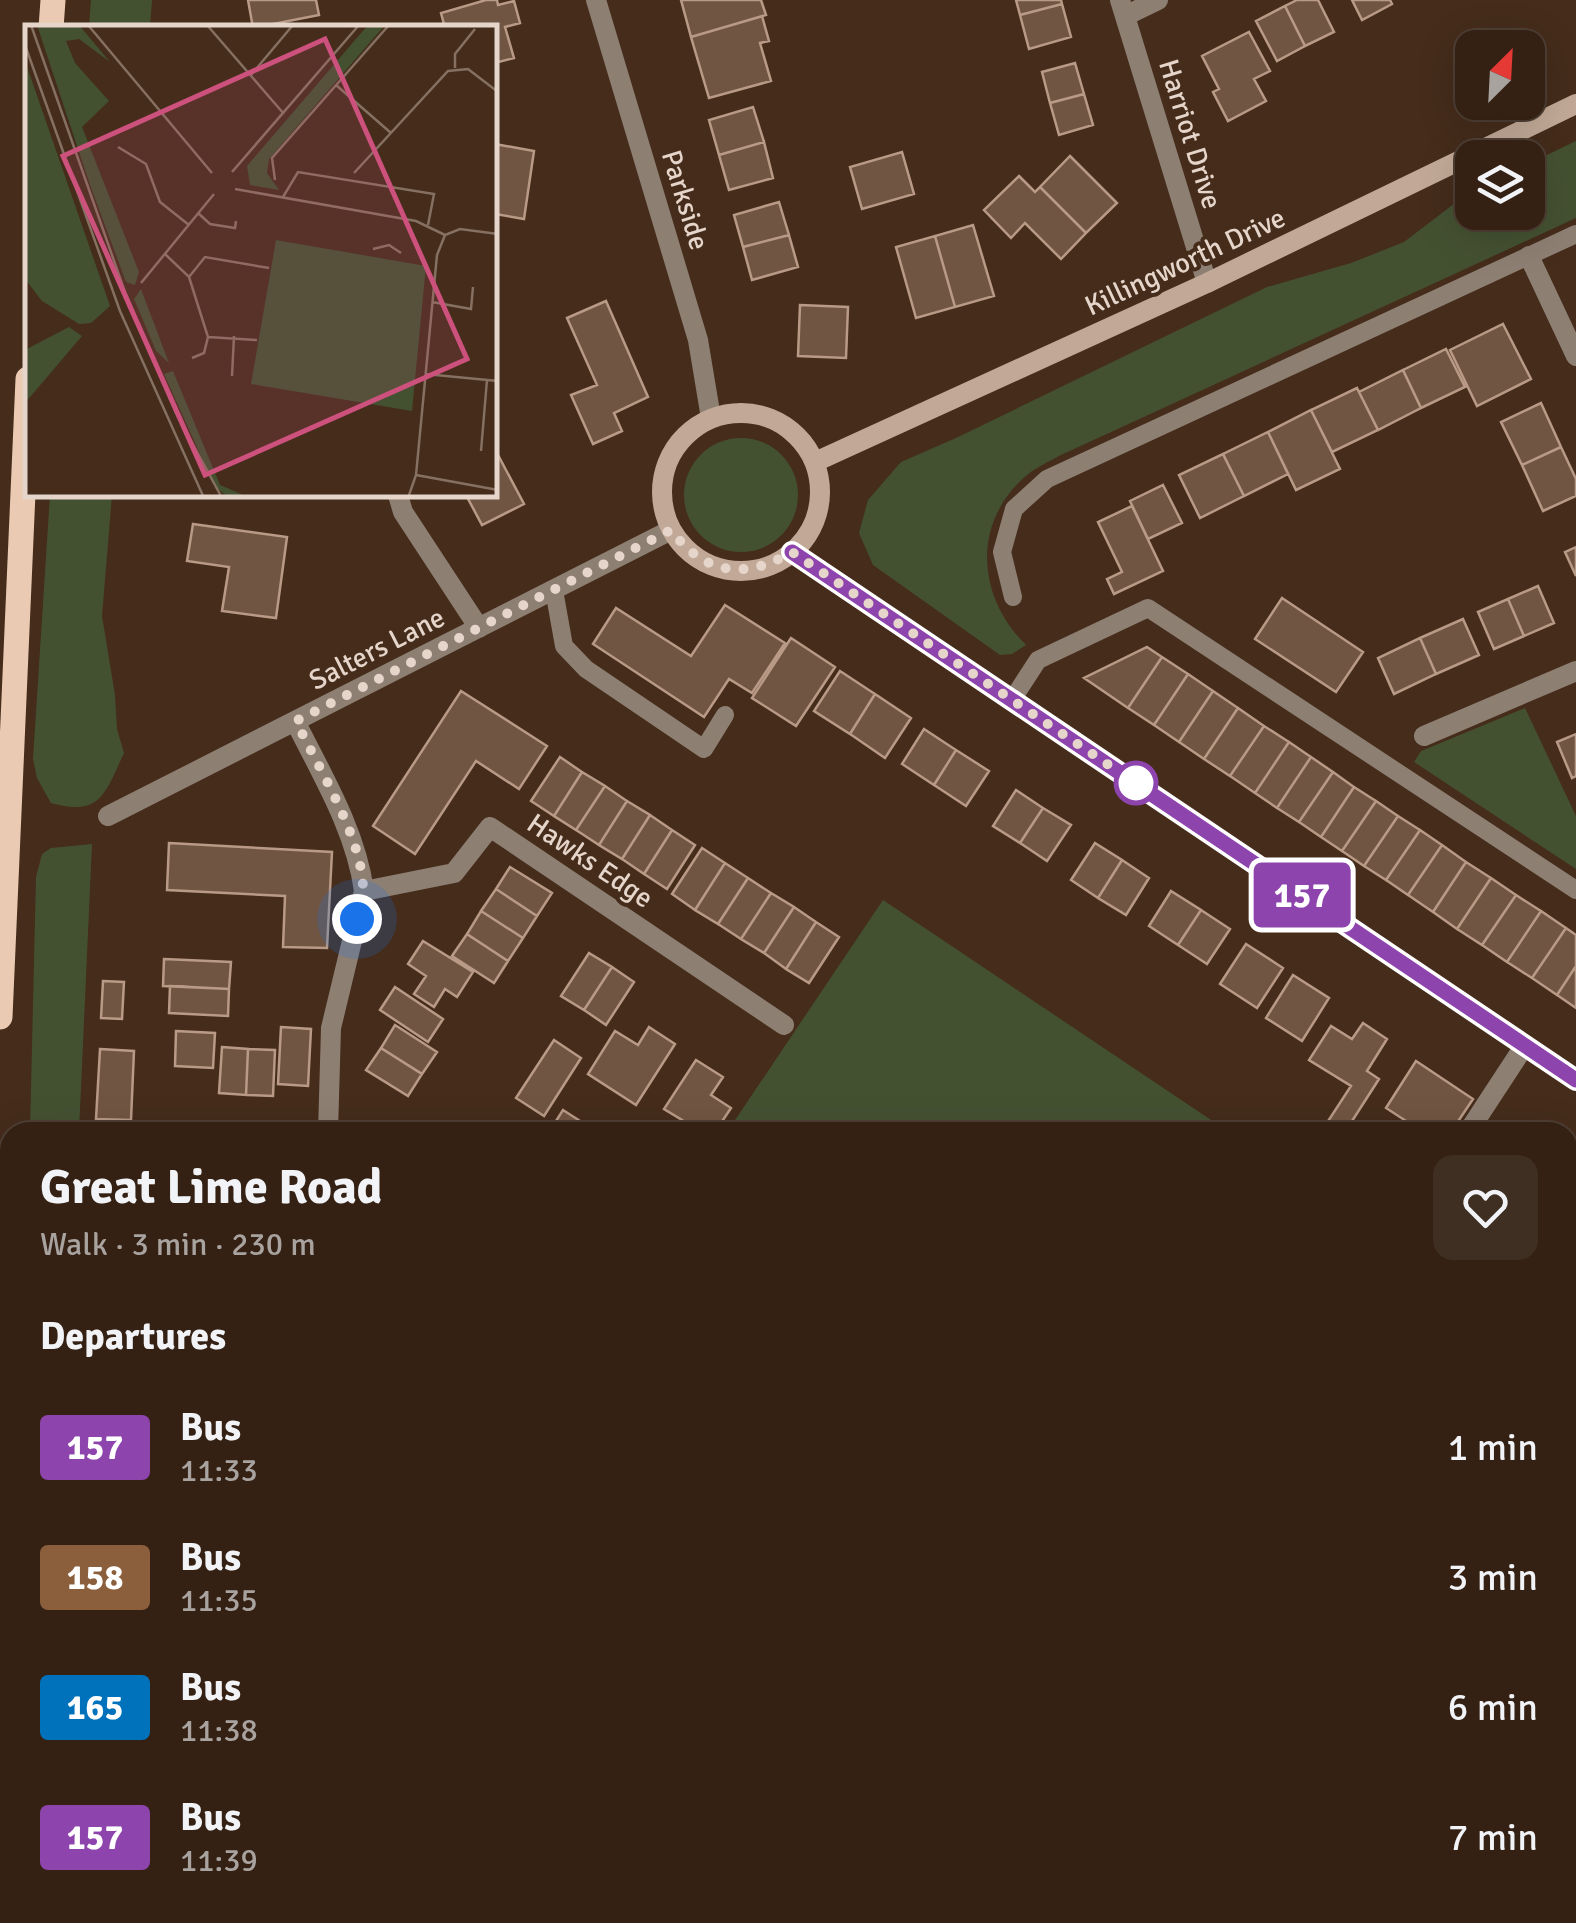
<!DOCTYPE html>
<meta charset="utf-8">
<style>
:root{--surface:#342114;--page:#3f2e22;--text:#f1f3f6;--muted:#a9a3a0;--line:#4e3e34}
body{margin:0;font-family:Signika,sans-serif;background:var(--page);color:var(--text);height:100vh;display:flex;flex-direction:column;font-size:38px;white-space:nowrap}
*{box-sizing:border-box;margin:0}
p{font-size:32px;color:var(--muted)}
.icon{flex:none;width:55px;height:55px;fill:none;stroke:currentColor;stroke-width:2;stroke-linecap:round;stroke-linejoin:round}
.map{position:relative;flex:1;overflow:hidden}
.side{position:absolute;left:0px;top:1122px;width:1578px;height:802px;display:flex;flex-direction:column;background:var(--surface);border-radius:30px 30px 0 0;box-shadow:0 10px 40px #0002,0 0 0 2px var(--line)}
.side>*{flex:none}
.badge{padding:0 20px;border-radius:8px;font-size:35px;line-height:65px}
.needle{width:65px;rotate:24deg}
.controls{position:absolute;left:1455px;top:30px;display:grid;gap:20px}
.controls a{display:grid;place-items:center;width:90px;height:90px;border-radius:20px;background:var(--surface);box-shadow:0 10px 40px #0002,0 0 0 2px var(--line);font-size:50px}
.you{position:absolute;width:50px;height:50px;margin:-25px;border:8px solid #fff;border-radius:50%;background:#1a73e8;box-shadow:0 0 0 15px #1a73e833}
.map>.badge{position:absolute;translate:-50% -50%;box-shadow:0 0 0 5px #fff}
h2{padding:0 40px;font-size:38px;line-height:90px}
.round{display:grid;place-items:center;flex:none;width:105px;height:105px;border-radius:20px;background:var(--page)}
.head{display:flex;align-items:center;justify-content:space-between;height:170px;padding:0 40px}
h1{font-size:48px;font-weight:700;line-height:75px}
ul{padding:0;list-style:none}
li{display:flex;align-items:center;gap:30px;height:130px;padding:0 40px}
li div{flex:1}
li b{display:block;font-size:38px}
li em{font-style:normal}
li .badge{min-width:110px;font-weight:700;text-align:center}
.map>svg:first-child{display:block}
</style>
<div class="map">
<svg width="1576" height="1923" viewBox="0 0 1576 1923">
<rect width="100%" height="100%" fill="#452c1b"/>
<!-- green -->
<path fill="#445131" d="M91,0H152L150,27H89Z
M1576,141V218L1061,455C1050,461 1037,467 1027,475C971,522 977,597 1026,645L1012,654L1000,655L873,565L859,533L868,500L901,462L956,438L1267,287L1351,263L1404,242L1472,190V212H1528V164Z
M684 495a57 57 0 1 1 114 0a57 57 0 1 1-114 0Z
M50,495H112L102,616L115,695L117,729L124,753C105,794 100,817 51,803L37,778L33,759Z
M1525,708L1576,816V869L1414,762L1421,751Z
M92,844L79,1132H30L36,877L42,854L51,848Z
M883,900L1229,1132H727Z
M956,1915H1263L1259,1923H968Z"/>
<!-- building -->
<path fill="#715543" stroke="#b89a86" stroke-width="2.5" d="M248,0H316L319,15L253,28Z
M486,0H497L498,5L514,1L520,23L505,27L514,58L495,63V28H445L441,13Z
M681,0H761L766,15L691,37Z
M1016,0H1061L1062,4L1020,15Z
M1297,0H1318L1334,32L1305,46L1285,6Z
M1352,0H1390L1392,4L1362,20Z
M1062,4L1071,37L1029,49L1020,15Z
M1285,6L1305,46L1277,61L1256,21Z
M762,16L769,41L760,43L771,81L709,98L691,37Z
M1249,32L1270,71L1254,79L1266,101L1228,121L1213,92L1219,89L1202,56Z
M1075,63L1084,94L1050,103L1042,72Z
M1084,94L1093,125L1059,135L1050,103Z
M753,107L764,142L719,155L709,120Z
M764,142L773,178L729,190L719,155Z
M495,144L534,151L524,219L495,214Z
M902,152L914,194L862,209L850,167Z
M1070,156L1117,203L1086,233L1040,187Z
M1019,176L1035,192L1040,187L1086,233L1061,259L1025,223L1011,238L984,210Z
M779,202L789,235L743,247L734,215Z
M973,225L994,296L955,307L935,236Z
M789,235L798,267L752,280L743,247Z
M935,236L955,307L916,318L896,247Z
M606,301L648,397L614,413L622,431L593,444L571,395L597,385L567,318Z
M800,305L848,307L846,358L798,356Z
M1503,324L1531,379L1477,406L1450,350Z
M1446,349L1465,387L1421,408L1403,370Z
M1403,370L1421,408L1378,430L1359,392Z
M1357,388L1378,430L1332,452L1311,410Z
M1541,403L1561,447L1522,465L1501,422Z
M1311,410L1340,469L1296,490L1268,432Z
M1268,432L1288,474L1244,496L1223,454Z
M1561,447L1576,479V496L1543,511L1522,465Z
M497,453L524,504L482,525L466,495H495Z
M1223,454L1244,496L1200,518L1179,475Z
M1163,485L1182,523L1148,539L1130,501Z
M1132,506L1163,571L1114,594L1107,579L1122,572L1098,522Z
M193,524L287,537L276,618L222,611L229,567L187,561Z
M1576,547V576L1565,552Z
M1538,586L1554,623L1524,636L1508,599Z
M1282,598L1363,652L1336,692L1255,639Z
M1508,599L1524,636L1494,649L1478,612Z
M725,605L785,643L752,693L729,679L704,717L593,644L616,608L691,656Z
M1463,619L1479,655L1436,674L1420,638Z
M791,638L835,667L796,726L752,698Z
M1420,638L1436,674L1394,694L1378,658Z
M1147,647L1162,657L1128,708L1084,678Z
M1162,657L1188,674L1154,725L1128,708Z
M840,671L875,694L850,734L814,711Z
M1188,674L1213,691L1179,742L1154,725Z
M461,691L547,746L519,789L476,761L415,854L373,826Z
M1213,691L1238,708L1204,759L1179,742Z
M875,694L911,718L885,758L850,734Z
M1238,708L1264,726L1230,776L1204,759Z
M1264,726L1289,742L1255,793L1230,776Z
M924,729L956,750L934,785L902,764Z
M1576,734V776L1572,778L1557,742Z
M1289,742L1311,757L1277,808L1255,793Z
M956,750L989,771L966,806L934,785Z
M560,757L582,772L554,816L531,801Z
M1311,757L1333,772L1299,822L1277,808Z
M582,772L605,786L576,830L554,816Z
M1333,772L1354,787L1321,837L1299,822Z
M605,786L627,801L599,845L576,830Z
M1354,787L1376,801L1342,851L1321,837Z
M1016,790L1043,808L1020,843L993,826Z
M627,801L650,815L622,859L599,845Z
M1376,801L1398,816L1364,866L1342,851Z
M1043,808L1071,825L1047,861L1020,843Z
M650,815L672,830L644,874L622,859Z
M1398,816L1420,830L1386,880L1364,866Z
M672,830L695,845L667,889L644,874Z
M1420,830L1442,845L1408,895L1386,880Z
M169,843L332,852L327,948L283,947L285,896L167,890Z
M1095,843L1122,860L1098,898L1071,880Z
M1442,845L1466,862L1433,912L1408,895Z
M702,848L725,863L695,910L672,894Z
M1122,860L1149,878L1126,915L1098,898Z
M1466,862L1491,878L1457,929L1433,912Z
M725,863L748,878L718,924L695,910Z
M510,867L552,893L537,916L496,889Z
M748,878L771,893L741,939L718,924Z
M1491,878L1516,895L1482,945L1457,929Z
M496,889L537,916L523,938L481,911Z
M1171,891L1201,910L1178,945L1149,926Z
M771,893L794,907L764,953L741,939Z
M1516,895L1541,911L1507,962L1482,945Z
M794,907L816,922L786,969L764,953Z
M1201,910L1230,929L1207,964L1178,945Z
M481,911L523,938L508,961L467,934Z
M1541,911L1566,928L1532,978L1507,962Z
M816,922L839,937L809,983L786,969Z
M1566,928L1576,935V966L1557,995L1532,978Z
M467,934L508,961L494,983L452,956Z
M423,941L473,972L457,997L445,989L434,1007L414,994L426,976L408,964Z
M1246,944L1283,968L1257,1008L1220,984Z
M589,953L612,967L584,1010L561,996Z
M164,959L231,962L229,989L163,986Z
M1576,966V1008L1557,995Z
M612,967L634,982L606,1025L584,1010Z
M1293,975L1329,998L1302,1041L1266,1018Z
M103,981L124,982L122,1019L101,1018Z
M170,986L229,989L228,1016L169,1013Z
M395,987L443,1019L428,1042L380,1010Z
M1363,1023L1387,1039L1367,1071L1379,1079L1345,1132H1321L1351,1086L1309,1060L1331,1026L1352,1039Z
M395,1025L437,1052L422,1074L381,1048Z
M281,1027L311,1029L308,1086L278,1084Z
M649,1027L675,1044L636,1105L588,1074L615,1031L638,1045Z
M176,1031L215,1033L213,1068L175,1066Z
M554,1040L581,1058L544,1116L516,1098Z
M222,1047L248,1049L246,1095L219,1093Z
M381,1048L422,1074L408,1096L366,1070Z
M100,1049L134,1051L131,1120L96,1119Z
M248,1049L275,1050L273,1096L246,1095Z
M696,1060L723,1077L711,1095L731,1108L715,1132H678L675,1131L682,1120L664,1109Z
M1416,1061L1473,1099L1451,1132H1423L1386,1108Z
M563,1110L591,1128L588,1132H549Z
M1576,1221V1317L1568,1312V1234Z
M1568,1673L1576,1677V1688L1568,1704Z
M1471,1915H1508L1504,1923H1466Z
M1508,1915H1545L1541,1923H1504Z"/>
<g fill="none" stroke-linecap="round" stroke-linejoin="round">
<!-- lane -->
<path stroke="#8e7f73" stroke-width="18" d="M554,590L564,646L586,669L704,749L725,715
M1013,597L1002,552L1014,509L1047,479L1576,234
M1012,700L1038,660L1148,608L1576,890
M1568,1580L1576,1587"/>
<!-- street -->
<path stroke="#8e7f73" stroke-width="20" d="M596,0L698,340L711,418
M1120,0L1207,283
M1125,16L1158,0
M1529,256L1576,356
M398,495L403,512L479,628
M295,721C322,775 356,831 364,891L454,873L490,827L784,1025
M1424,736L1576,671
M108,816L671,530
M328,1132L331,1028L364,891
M1468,1132L1525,1045
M1344,1915L1358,1923"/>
<!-- secondary -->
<path stroke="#c2a997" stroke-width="20" d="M662 492a79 79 0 1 1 158 0a79 79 0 1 1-158 0Z
M815,462L1207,283L1576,104
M792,552L1576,1080
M1568,1491L1576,1476
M1322,1923L1327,1915"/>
<!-- primary -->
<path stroke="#eacab2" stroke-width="25" d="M51,28L53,0
M0,1017L28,379
M0,1725L8,1923"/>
</g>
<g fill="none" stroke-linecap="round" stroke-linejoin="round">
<!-- line casing -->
<g stroke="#fff" stroke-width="22">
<path id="line" d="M792,552L1576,1080"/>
</g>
<!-- line -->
<use href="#line" stroke="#8e44ad" stroke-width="15"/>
<!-- walk -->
<path stroke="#e5d5ca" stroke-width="10" stroke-dasharray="0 18" d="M357,919C359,909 364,898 363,888C362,837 318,767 296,721L671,530C705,575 745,580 792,552L1140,786L1136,783"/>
</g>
<!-- markers -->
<circle fill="#fff" stroke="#8e44ad" stroke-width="5" cx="1136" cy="783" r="20"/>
<g text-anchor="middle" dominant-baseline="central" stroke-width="8" stroke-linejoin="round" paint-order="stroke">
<!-- street labels -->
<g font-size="28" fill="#e5d5ca" stroke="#452c1b">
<text transform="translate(1190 134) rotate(73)">Harriot Drive</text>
<text transform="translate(685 200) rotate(73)">Parkside</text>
<text transform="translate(1185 262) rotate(-25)">Killingworth Drive</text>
<text transform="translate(377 649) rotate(-27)">Salters Lane</text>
<text transform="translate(590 861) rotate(34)">Hawks Edge</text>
</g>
</g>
<!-- overview -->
<g transform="translate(25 25)">
<rect width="472" height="472" fill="#452c1b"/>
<path d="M12,0H54L85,37L54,14L41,16L50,38L84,76L57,102L114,247L110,260L101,257L65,160ZM343,0H360L244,134L242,148L254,165L225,160L222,141ZM0,36L85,281L66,298L54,299L17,276L0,254ZM251,215L401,241L387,386L226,359ZM116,264L144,338L131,326L109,274ZM44,302L57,311L0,378V325ZM148,346L195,460L223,472H203L190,462L139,349Z" fill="#445131"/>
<path fill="none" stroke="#857061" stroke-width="2.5" d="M6,0L100,267L151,388L197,473M63,0L187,148M182,0L259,89M0,20L95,286L179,473M430,43V29L450,4M226,50L268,0M311,60L366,108M93,122L121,139L135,177L164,200M207,147L334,0M329,148L423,46L443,44L473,67M250,155L247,133L364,0M210,164L391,196L420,210M258,172L273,147L409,169L403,200M173,188L185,199L210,203L211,196M420,210L435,204L473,209M348,224L364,220L376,228M140,229L164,252L180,232L244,243M164,252L183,312L179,328L167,333M116,258L189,169M407,277L446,284L448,262M183,312L232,315M400,349L473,356M207,351L209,311M456,426L462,355M391,450L473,465M383,473L391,450L412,230L420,210"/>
<path fill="#cc517c" fill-opacity="0.15" stroke="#cc517c" stroke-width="5" d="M300,14L442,334L180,450L38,131Z"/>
<rect width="472" height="472" fill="none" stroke="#e5d5ca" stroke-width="5"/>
</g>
</svg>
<div class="controls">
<a><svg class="needle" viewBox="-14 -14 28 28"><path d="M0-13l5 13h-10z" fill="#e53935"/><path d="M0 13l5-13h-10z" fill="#a9a3a0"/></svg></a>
<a><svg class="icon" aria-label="layers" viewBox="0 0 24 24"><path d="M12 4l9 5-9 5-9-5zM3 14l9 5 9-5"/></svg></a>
</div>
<div class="you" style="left:357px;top:919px"></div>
<b class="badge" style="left:1302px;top:895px;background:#8e44ad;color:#fff">157</b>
<section class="side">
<div class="head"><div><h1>Great Lime Road</h1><p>Walk · 3 min · 230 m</p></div><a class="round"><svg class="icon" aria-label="heart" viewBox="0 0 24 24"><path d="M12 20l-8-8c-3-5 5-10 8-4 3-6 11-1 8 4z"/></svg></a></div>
<h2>Departures</h2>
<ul>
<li><span class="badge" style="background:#8e44ad;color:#fff">157</span><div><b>Bus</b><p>11:33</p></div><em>1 min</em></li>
<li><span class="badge" style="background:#8b5e3c;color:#fff">158</span><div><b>Bus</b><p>11:35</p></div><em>3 min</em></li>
<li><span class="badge" style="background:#0072bc;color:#fff">165</span><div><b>Bus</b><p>11:38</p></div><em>6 min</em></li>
<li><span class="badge" style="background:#8e44ad;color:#fff">157</span><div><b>Bus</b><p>11:39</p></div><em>7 min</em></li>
</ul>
</section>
</div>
